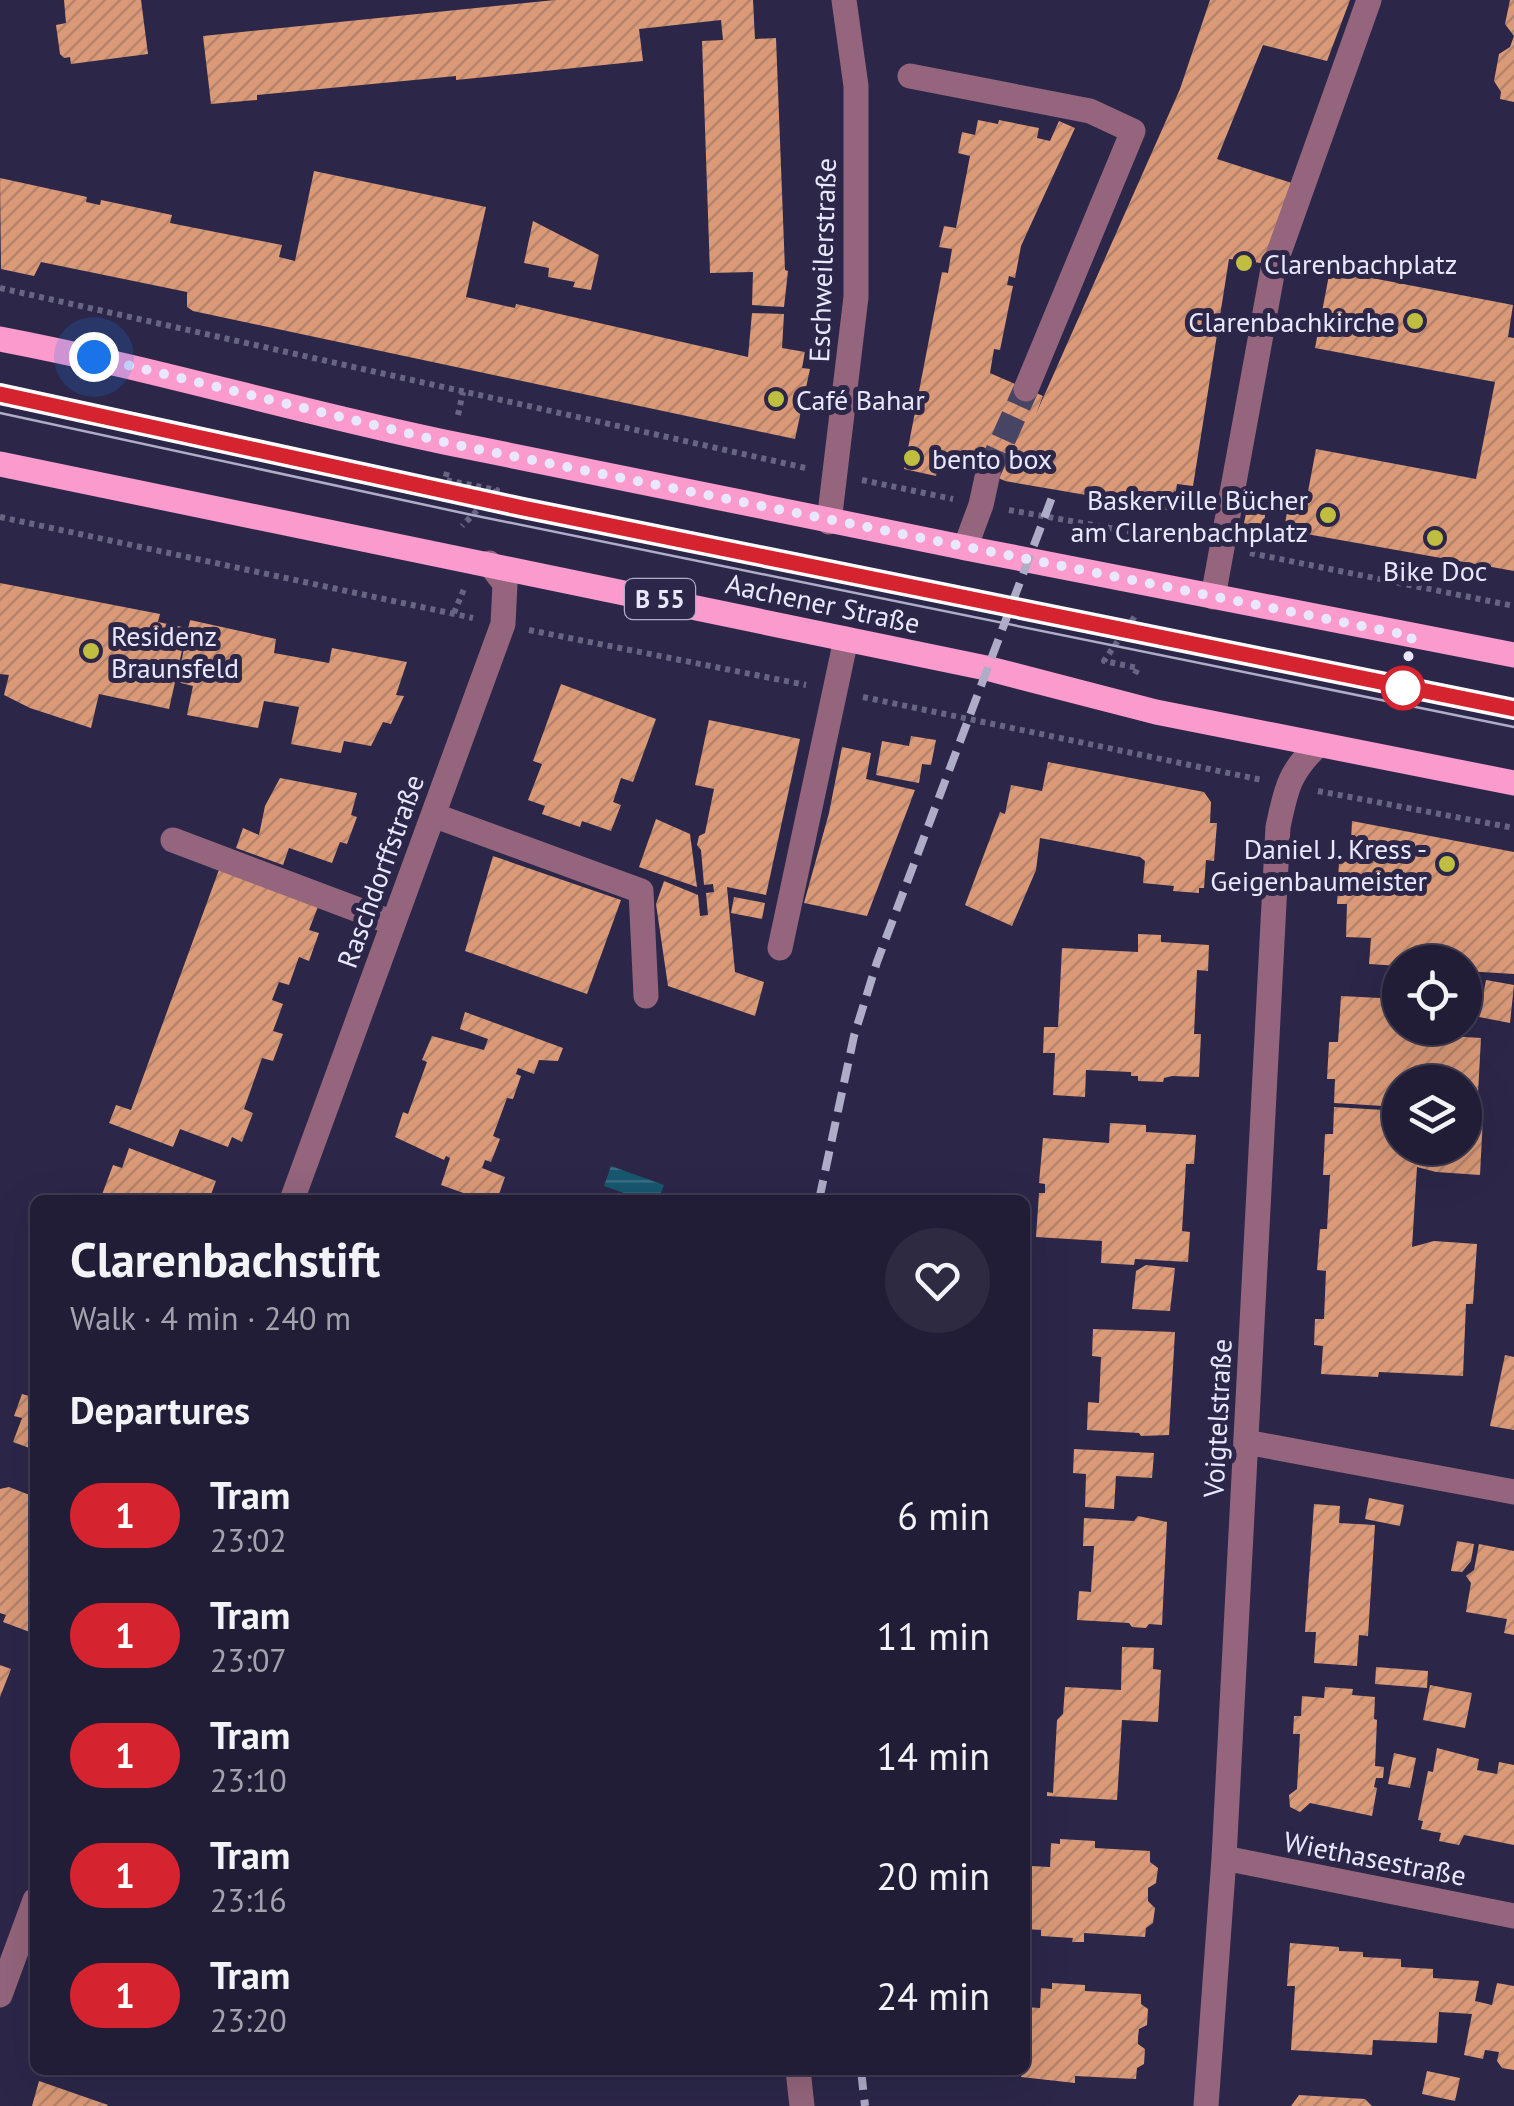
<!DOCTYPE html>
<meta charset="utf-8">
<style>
:root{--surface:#211d37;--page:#2d2a42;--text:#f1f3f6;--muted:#a2a2ad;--line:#3e3b52}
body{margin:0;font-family:"PT Sans",sans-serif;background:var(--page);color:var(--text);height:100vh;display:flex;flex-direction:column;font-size:38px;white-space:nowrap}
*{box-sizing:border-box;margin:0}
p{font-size:32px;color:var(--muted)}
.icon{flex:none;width:55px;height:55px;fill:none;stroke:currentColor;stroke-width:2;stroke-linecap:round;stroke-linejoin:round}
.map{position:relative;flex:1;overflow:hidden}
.panel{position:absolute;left:30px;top:1195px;width:1000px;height:880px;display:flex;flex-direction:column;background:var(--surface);border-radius:15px;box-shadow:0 10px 40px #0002,0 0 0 2px var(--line)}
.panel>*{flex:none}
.badge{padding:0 20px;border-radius:32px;font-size:35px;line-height:65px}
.controls{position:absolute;left:1382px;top:945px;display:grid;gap:20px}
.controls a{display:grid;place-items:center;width:100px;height:100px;border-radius:50%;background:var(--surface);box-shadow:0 10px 40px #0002,0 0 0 2px var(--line);font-size:50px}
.you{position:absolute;width:50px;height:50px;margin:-25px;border:8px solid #fff;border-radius:50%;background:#1a73e8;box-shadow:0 0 0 15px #1a73e833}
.map>.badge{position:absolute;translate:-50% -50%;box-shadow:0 0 0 5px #fff}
h2{padding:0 40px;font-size:38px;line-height:90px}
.round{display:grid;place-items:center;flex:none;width:105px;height:105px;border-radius:52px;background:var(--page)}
.summary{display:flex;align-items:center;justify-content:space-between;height:170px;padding:0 40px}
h1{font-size:48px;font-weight:700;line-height:75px}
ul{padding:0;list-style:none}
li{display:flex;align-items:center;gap:30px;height:120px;padding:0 40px}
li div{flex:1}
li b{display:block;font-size:38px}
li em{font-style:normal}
li .badge{min-width:110px;font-weight:700;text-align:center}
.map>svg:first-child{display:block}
</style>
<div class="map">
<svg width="1514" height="2106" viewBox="0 0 1514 2106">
<defs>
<pattern id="water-rules" width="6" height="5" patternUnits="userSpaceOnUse" patternTransform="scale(2.5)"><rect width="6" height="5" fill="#17576f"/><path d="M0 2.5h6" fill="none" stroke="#396f84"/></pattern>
<pattern id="building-hatch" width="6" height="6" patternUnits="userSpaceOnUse" patternTransform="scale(2.5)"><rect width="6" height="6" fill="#da9977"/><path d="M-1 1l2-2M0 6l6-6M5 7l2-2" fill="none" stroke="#b5846c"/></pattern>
</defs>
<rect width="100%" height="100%" fill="#2c2749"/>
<!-- water -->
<path fill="url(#water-rules)" d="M611,1166L664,1185L658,1200H644L604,1186Z"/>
<!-- building -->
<path fill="url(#building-hatch)" d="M64,0H141L148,54L71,64L70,57L64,58L60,54L56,25L66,23Z
M555,0H753L755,39L776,38L785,270L788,271L784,307L752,305L753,272L710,273L702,41L723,40L721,20L639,29L643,61L456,80V76L257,95V100L211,104L203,36Z
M1210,0H1350L1327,61L1263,45L1217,159L1295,184L1269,264L1229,259L1193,486L1177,484L1173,511L1085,499L1086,495L1005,481L941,452L936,476L904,469L942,272L948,273L952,249L939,247L944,226L956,228L970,156L958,153L962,132L975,135L978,120L998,124L999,120L1039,128L1037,138L1050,141L1059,121L1075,128L1021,246L1015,278L1009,276L1007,285L1013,286L1000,350L994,349L990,373L1043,396L1036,414L1180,89Z
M1510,0H1514V102L1500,99L1501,92L1494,81L1499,54L1510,47L1514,36L1505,24Z
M314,171L486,207L466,297L515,308L516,304L748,357L752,313L784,314L782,348L805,352L802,368L810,369L795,439L193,311L187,307V292L41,262L34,276L1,269L0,178L87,197L86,202L100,205L101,200L172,215L170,223L282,245L279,257L295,261Z
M533,221L599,255L591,290L573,287L575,282L548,277L549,268L524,263Z
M1330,270L1513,305L1508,337L1514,338V571L1284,530L1290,494L1307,497L1316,449L1476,479L1495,382L1315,348Z
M1257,502L1266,508L1263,531L1243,528L1248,504Z
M0,583L160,614L158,622L187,628L169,709L99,694L91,728L30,708L4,695L9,675L0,674Z
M190,620L276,639L274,653L329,663L332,648L407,662L396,695L404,696L391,724L383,722L371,746L344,741L341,753L291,744L299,707L264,701L258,728L187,715L193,686L177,682Z
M561,684L656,719L633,782L621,778L613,802L621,805L611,831L582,821L580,827L542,814L545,806L528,800L542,764L533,761Z
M709,720L800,739L766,895L727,887L735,972L764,982L755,1016L668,986L656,904L664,881L698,895L700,916L708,915L706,893L714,892L713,884L704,885L701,850L697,845L699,836L705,833L714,789L695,785Z
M911,736L936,740L931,765L922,764L919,783L876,775L882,741L909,746Z
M842,747L871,753L866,779L915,790L867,916L804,903L829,813Z
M1048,762L1204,792L1211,802L1210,823H1217L1214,861L1206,860L1204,888H1199V893L1173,891L1174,886L1143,883L1145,861L1140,857L1040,838L1036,870L1012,926L965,905L1000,812L1005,814L1011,785L1042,791Z
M280,778L357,793L351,815L357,817L347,844L340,842L332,863L289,848L283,865L236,848L243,828L259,835L265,806Z
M656,819L690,834L697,887L639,867Z
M1352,821L1514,852V974L1465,971V962H1400V966L1369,964L1371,938L1346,937L1347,904H1337L1339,861L1350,862Z
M493,856L621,900L587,994L465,951Z
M220,867L319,904L309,930L319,933L309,961L299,957L289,985L279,982L272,1000L283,1004L273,1031L283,1034L273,1061L262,1058L244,1109L253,1113L242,1142L232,1137L228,1147L180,1129L173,1147L109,1123L116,1105L131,1110Z
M734,897L765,903L762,919L731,913Z
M1138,934L1161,935V942L1209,945L1208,971L1197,970L1194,1034H1201L1199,1077L1172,1076L1164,1078L1163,1082L1138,1081V1076H1131V1072L1086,1070L1085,1097L1053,1095L1055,1053H1043L1044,1027H1058L1062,948L1138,952Z
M1486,980L1514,985L1510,1023L1479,1017Z
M1341,996L1400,999V1028H1418V1034L1481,1038L1477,1112L1465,1111V1082H1400V1107L1334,1103L1335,1079H1327L1329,1042H1338Z
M465,1012L563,1048L558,1061L539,1060L534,1074L518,1068L516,1074L521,1076L513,1099L507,1098L493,1136L500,1139L491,1162L485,1160L482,1168L505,1177L497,1200H483L441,1185L450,1158L446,1156L444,1160L395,1137L403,1112L408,1114L427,1062L422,1060L432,1036L484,1050L488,1039L460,1029Z
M1334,1107L1400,1111V1148H1465V1115L1483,1117L1480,1175L1436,1172L1417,1167L1412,1247L1434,1241L1477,1244L1473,1304H1466L1463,1376L1379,1372L1378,1377L1321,1374L1323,1346L1314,1345L1315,1319H1324L1326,1271L1317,1270L1320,1229H1327L1330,1175H1323L1325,1134H1333Z
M1110,1123L1146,1125V1132L1196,1135L1194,1164H1186L1182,1231L1190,1232L1188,1262L1135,1259L1134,1265L1101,1263L1102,1241L1036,1237L1039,1193H1045V1184L1039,1183L1043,1138L1109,1143Z
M129,1148L216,1181L209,1200H100L113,1165L122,1168Z
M1146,1265L1175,1268L1170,1311L1132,1309L1136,1271Z
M1093,1329L1175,1332L1169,1435L1141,1436L1139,1433L1087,1430L1088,1402L1099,1403L1101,1357L1092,1356Z
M1505,1355L1514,1357V1430L1490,1426Z
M35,1382V1450L13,1442L22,1418L14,1416L22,1394L29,1396Z
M1074,1449L1154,1453L1152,1478L1116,1476L1114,1509L1085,1507L1086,1474L1073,1473Z
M9,1487L35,1497V1634L3,1622L6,1615L0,1613V1489Z
M1369,1498L1404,1505L1400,1526L1365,1519Z
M1314,1504L1340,1506L1339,1523L1375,1525L1368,1636L1359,1635L1357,1666L1314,1663L1316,1632H1305Z
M1138,1516L1167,1522L1162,1625L1149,1624L1146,1628L1132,1627L1129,1623L1077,1620L1079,1591L1091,1592L1094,1546H1083L1084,1518L1134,1521Z
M1457,1541L1474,1544L1471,1561L1462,1572L1451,1571Z
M1479,1544L1514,1551V1635L1504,1633L1507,1619L1466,1612L1471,1583L1466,1576L1474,1570Z
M1122,1647L1154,1648L1153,1669L1161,1670L1158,1722L1122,1720L1117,1800L1047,1796V1792L1053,1793L1057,1720L1063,1714L1065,1687L1121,1690Z
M0,1665L11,1669L0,1697Z
M1376,1667L1428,1671L1427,1688L1375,1684Z
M1430,1685L1472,1693L1465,1728L1423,1720Z
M1325,1687L1353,1689L1352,1695L1375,1697L1374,1719L1377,1720L1375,1766L1384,1767L1383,1778H1376L1374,1787L1377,1788L1372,1816L1310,1803L1300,1812L1290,1807L1289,1795L1297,1789L1300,1734H1293L1294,1716H1301L1302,1696L1324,1698Z
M1437,1748L1479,1759L1477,1770L1497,1774L1499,1762L1514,1765V1845L1464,1835L1459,1845L1439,1841L1441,1833L1421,1829L1423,1821L1418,1820L1428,1771L1433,1772Z
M1394,1753L1416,1758L1410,1788L1388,1784Z
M1060,1839L1095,1841V1848L1150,1851V1862L1158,1868L1156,1883L1148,1888V1901L1155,1908L1153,1923L1146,1928L1145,1937L1084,1933V1942H1072L1073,1938L1041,1936V1930L1025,1929L1031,1866L1050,1867L1051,1843L1060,1844Z
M1290,1943L1339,1947V1951L1363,1952V1957L1401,1959V1967L1433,1969V1978L1479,1981L1475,2001L1492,2005L1497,1983L1514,1986V2070L1502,2068L1497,2061L1499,2052L1485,2050L1483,2059L1464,2055L1472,2014L1439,2012L1437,2043L1373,2040L1372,2055L1291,2050L1295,1986H1287Z
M1052,1983L1085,1985V1991L1141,1994V2004L1148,2009L1147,2025L1139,2029L1138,2037V2044L1145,2049L1144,2064L1137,2068L1136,2079L1075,2076V2083L1021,2077L1022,2070H1025V2052H1029L1030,2031H1025V2007L1040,2008L1041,1988L1052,1989Z
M1427,2071L1460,2078L1455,2101L1422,2094Z
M39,2081L108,2105L107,2106H32Z
M1299,2095L1365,2099L1372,2106H1291Z"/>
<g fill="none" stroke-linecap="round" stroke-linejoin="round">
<!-- minor-tunnel -->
<path stroke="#484464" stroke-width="25" stroke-dasharray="25 12" stroke-linecap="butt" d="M988,473L1026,389"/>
<!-- path -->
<path stroke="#686583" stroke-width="6" stroke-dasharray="5 5" stroke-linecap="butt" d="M0,288L806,468
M458,415L463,392
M447,472L445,480L497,490L462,526
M862,480L953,499
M1009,510L1194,543
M0,517L473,618
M1250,553L1514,606
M454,613L464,589
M529,630L806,685
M1135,674L1138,668L1104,661L1135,616
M863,697L1262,780
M1318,791L1514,828"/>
<!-- minor -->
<path stroke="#94657c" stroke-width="25" d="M910,76L1090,111L1133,131L1026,389
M829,522L856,297V86L844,0
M965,548L981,505L988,473
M1213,597L1273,269L1369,0
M433,815L641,891L646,996
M173,840L393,923
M780,948L846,639
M292,1200L503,624L505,584L489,563
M1246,1442L1514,1492
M1224,1858L1514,1916
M0,1995L35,1900
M798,2070L802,2106
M1206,2106L1224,1858L1278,827C1286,789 1289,772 1318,745"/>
<!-- major -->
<path stroke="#fb9bcd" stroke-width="25" d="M0,339C153,368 302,413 454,444C807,517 1160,587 1514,655
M0,464L986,668L1156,712L1514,783"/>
<!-- tram -->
<path stroke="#aeacc6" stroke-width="2.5" d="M0,394L487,500L1514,709
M0,413L472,515L1514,727"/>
<!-- rail -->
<path stroke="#aeacc6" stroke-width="8" stroke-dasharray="20 10" stroke-linecap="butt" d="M819,1200L854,1036L877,962L1054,492
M861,2070L865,2106"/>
</g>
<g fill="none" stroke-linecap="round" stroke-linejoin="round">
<!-- line casing -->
<g stroke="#fff" stroke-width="22">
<path id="line" d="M0,394L523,508L1514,709"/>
</g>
<!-- line -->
<use href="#line" stroke="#d52330" stroke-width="15"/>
<!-- walk -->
<path stroke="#e8e7fd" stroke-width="10" stroke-dasharray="0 18" d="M94,357L452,444L1412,636L1403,688"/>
</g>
<!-- markers -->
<g fill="#c0be40" stroke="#2c2749" stroke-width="4">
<circle cx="1244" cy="263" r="10"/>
<circle cx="1415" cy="321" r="10"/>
<circle cx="776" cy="399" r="10"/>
<circle cx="912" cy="458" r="10"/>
<circle cx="1328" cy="515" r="10"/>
<circle cx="1435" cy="538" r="10"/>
<circle cx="91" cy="651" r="10"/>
<circle cx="1447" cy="864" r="10"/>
</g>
<circle fill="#fff" stroke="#d52330" stroke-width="5" cx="1403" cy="688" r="20"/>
<g text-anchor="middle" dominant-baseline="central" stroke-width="10" stroke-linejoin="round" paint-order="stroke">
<!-- shield labels -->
<rect fill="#2c2749" stroke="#b0adc7" stroke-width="2.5" x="625" y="579" width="70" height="40" rx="8"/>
<g font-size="25" font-weight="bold" fill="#e8e7fd">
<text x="660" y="599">B 55</text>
</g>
<!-- street labels -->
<g font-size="28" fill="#e8e7fd" stroke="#2c2749">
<text transform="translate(822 260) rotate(-88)">Eschweilerstraße</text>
<text transform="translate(823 603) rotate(12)">Aachener Straße</text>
<text transform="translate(380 871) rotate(-70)">Raschdorffstraße</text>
<text transform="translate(1217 1418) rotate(-87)">Voigtelstraße</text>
<text transform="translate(1375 1858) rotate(11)">Wiethasestraße</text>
</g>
<!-- poi labels -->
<g font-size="28" fill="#e8e7fd" stroke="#2c2749" text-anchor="start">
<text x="1264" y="263">Clarenbachplatz</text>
<text x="1395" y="321" text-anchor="end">Clarenbachkirche</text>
<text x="796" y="399">Café Bahar</text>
<text x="932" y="458">bento box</text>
<text x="1308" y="499" text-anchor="end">Baskerville Bücher<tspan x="1308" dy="32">am Clarenbachplatz</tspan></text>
<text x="1435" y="570" text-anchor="middle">Bike Doc</text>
<text x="111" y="635">Residenz<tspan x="111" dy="32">Braunsfeld</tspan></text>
<text x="1427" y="848" text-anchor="end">Daniel J. Kress -<tspan x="1427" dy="32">Geigenbaumeister</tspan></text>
</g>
</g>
</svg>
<div class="controls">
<a><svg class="icon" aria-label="locate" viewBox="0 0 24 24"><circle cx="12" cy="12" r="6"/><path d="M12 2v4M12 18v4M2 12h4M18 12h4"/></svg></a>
<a><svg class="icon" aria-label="layers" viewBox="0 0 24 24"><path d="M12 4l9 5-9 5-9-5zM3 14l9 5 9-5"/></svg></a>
</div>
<div class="you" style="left:94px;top:357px"></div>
<section class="panel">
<div class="summary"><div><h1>Clarenbachstift</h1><p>Walk · 4 min · 240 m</p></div><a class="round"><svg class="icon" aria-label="heart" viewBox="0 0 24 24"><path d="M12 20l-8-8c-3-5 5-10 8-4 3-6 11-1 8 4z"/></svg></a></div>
<h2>Departures</h2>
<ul>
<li><span class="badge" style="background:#d52330;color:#fff">1</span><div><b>Tram</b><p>23:02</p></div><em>6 min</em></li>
<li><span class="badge" style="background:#d52330;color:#fff">1</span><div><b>Tram</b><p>23:07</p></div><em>11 min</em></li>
<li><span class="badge" style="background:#d52330;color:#fff">1</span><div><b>Tram</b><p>23:10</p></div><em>14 min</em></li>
<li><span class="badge" style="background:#d52330;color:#fff">1</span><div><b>Tram</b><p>23:16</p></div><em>20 min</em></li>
<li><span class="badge" style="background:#d52330;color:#fff">1</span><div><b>Tram</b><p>23:20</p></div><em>24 min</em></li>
</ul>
</section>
</div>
